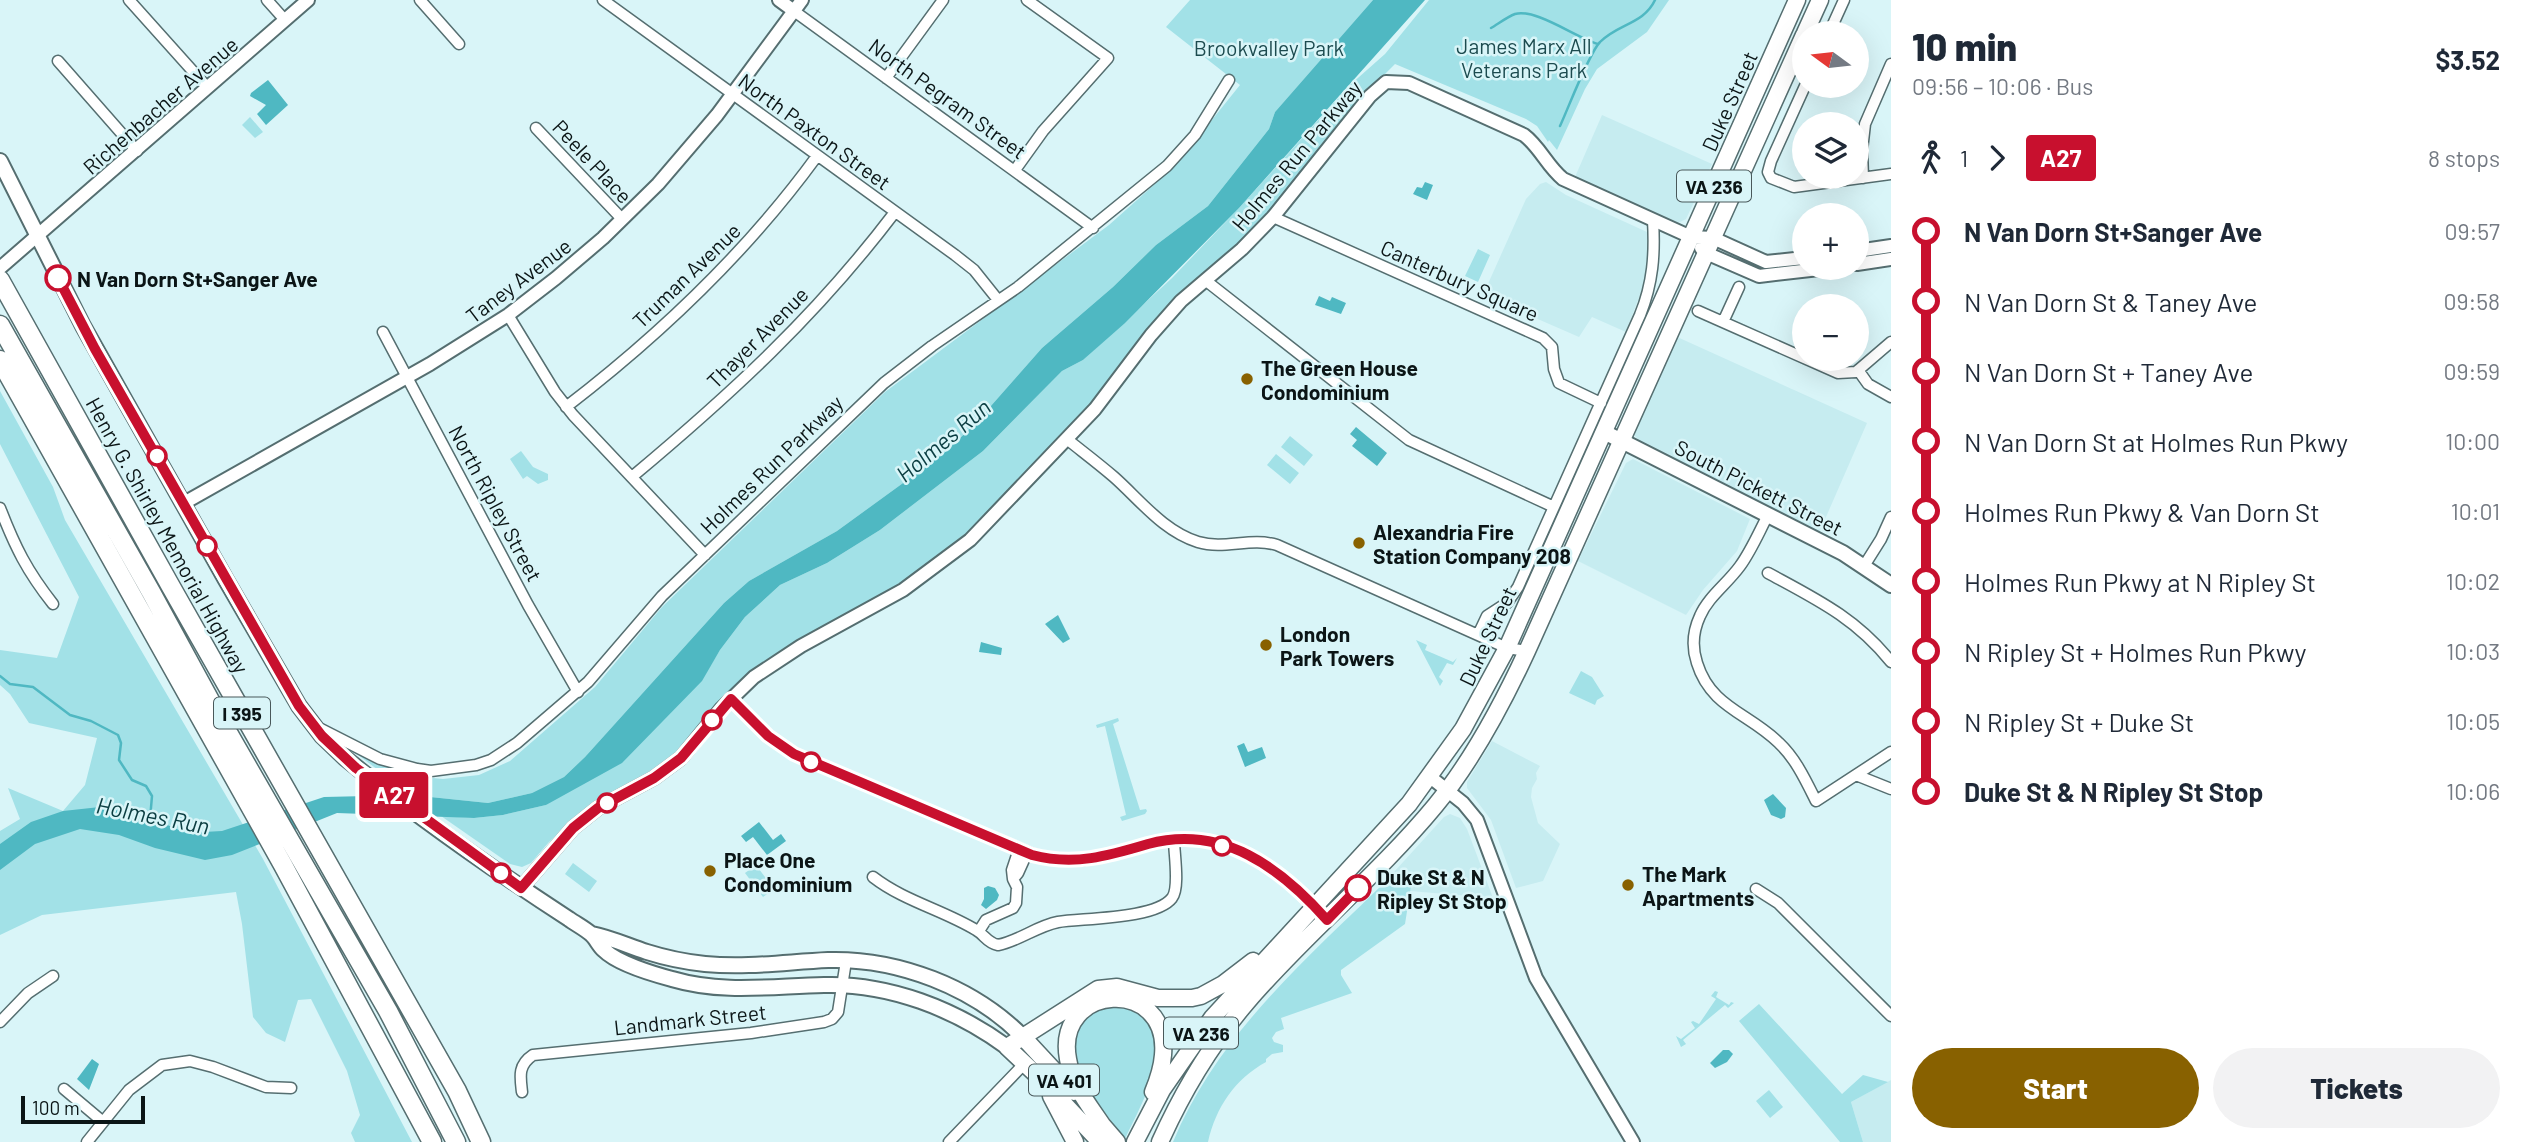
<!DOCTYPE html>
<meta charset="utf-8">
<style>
:root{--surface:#fff;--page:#f2f2f3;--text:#1f2937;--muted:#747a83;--accent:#886100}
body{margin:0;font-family:Barlow,sans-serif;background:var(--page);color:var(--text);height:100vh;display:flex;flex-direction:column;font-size:26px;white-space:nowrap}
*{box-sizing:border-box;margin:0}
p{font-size:23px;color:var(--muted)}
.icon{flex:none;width:38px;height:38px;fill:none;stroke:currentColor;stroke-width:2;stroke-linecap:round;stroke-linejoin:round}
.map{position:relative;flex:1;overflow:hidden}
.drawer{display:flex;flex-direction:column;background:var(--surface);width:630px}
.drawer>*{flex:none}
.badge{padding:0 14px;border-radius:5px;font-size:24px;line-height:46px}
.needle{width:46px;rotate:285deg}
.tools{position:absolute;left:1792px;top:21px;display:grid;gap:14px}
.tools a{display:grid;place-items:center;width:77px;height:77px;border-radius:50%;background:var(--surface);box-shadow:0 7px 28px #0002;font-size:35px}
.scale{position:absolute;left:21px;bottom:18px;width:124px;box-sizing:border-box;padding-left:7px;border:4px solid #0b1516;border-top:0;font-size:19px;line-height:24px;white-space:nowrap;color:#0b1516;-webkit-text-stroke:5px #d9f5f8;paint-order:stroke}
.map>.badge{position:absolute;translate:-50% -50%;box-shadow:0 0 0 4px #fff}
.legs{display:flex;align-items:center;gap:10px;height:77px;padding:0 21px;font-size:23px}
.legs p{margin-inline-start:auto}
.headline{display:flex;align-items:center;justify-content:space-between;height:119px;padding:0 21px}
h1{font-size:38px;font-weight:800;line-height:52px}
.action{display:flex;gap:14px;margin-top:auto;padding:14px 21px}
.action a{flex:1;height:80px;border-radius:42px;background:var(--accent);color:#fff;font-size:28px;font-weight:800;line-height:80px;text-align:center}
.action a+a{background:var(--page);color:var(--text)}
ul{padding:0 21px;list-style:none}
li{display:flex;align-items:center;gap:24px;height:70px;font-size:26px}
li i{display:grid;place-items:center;width:10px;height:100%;margin:0 9px;background:currentColor}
li i::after{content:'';width:18px;height:18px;margin:-9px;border:5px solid;border-radius:50%;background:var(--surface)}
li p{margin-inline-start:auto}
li:first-child i{background:linear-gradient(#0000 50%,currentColor 0)}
li:last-child i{background:linear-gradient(currentColor 50%,#0000 0)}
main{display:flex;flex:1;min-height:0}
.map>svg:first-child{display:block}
</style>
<main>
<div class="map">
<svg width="1891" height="1142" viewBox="0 0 1891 1142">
<rect width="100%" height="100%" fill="#d9f5f8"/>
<!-- built -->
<path fill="#c6ecf0" d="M1602,115L1712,164L1686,219L1678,223L1575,177Z
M1546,182L1566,195L1647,232L1648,255L1644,284L1626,332L1592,317L1579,337L1483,295L1526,199L1540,184Z
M1675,336L1867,423L1819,533L1641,442L1635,436L1634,427Z
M1633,459L1750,519L1737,551L1703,590L1686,615L1578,561L1626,463Z
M1492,741L1540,766L1536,773L1537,779L1532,788L1531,797L1538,823L1560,844L1543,881L1516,888L1491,820L1467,788V782Z
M1450,814L1460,818L1467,829L1493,898L1410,891L1411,881L1384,883L1444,817Z
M1891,1080V1142H1863L1851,1102Z"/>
<!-- green -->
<path fill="#a2e1e7" d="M1190,0H1373L1275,112L1269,129L1208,206L1156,245L1113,287L1042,348L975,424L943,454L837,531L749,581L724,603L585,757L564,777L532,793L488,803L411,795L353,751L413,776L443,779L479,775L510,761L595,687L662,607L885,392L1109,225L1174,167L1240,85L1166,27Z
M1429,0H1669L1647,32L1597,69L1585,89L1557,150L1549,140L1548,142L1537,126L1526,119L1395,64L1358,101L1270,212L1237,246L1181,292L1162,312L1092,404L977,524L940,557L896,590L778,653L742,679L673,756L645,775L590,805L549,842L531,863L522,867L510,864L441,816L474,818L503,815L546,805L701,681L720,650L745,617L780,585L827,563L880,530L983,451L1062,371L1083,360L1172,278L1239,208L1350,85L1385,54Z
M250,117L263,132L255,138L242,125Z
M1478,249L1490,255L1478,282L1465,276Z
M0,391L53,487L65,520L263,859L412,1142H355L351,1133L360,1115L347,1071L311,999L298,1000L285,1042L266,1033L253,1017L242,924L236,892L42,915L0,935V831L20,819L8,788L63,811L85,785L97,738L29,723L10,694L0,685V650L57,658L79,597L0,444Z
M1290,436L1313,455L1304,466L1281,447Z
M521,451L533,467L548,474V480L538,484L527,476L523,479L510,459Z
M1276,454L1299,473L1290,484L1267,465Z
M1416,640L1427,645L1425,650L1453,662L1457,658L1453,665L1447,663L1439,677L1443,681L1440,686Z
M1581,671L1592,677L1604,696L1597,700L1595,705L1569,693Z
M1118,718L1119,721L1113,724L1140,810L1146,809L1147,811L1145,814L1122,821L1120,817L1126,815L1105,726L1097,728L1096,725Z
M573,863L597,881L589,892L565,874Z
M756,865L774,889L763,897L745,873Z
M1391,880H1412L1405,924L1341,970V975L1352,993L1281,1018L1284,1029L1276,1032L1272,1038L1274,1042L1283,1045V1052L1272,1054L1266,1059V1062C1235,1079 1216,1107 1208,1142H1173C1217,1036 1304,961 1384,883Z
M1715,991L1718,992L1716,997L1729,1005L1731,1002L1734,1003L1728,1008L1725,1005L1683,1040L1686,1044L1681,1047L1676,1036L1681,1039L1695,1028L1691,1022L1693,1021L1699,1024L1716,999L1711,996Z
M1759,1004L1842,1094L1863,1075L1888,1082L1851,1102L1863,1142H1840L1739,1021Z
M1101,1005C1110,1006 1121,1005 1129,1007C1133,1008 1138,1013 1142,1017C1178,1045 1139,1108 1125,1139L1086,1088L1075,1068V1027Z
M1769,1090L1783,1107L1770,1118L1756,1101Z"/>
<!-- water -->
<path fill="#4fb8c2" d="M1373,0H1425L1239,208L1125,323L1083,360L1062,371L983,451L880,530L827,563L780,585L745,617L720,650L702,681L622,763L546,805L503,815L474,818L337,813L232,855L205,860L155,848L119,835L80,829L35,844L0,870V844L31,822L63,811L100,807L144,815L186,833L222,831L324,797L411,795L488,803L532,793L564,777L585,757L724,603L749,581L837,531L943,454L975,424L1042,348L1113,287L1156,245L1208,206L1269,129L1275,112Z
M268,80L288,105L266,125L257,114L266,105L250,96L251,93Z
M1425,182L1433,185L1427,200L1413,194L1417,187L1422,188Z
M1319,296L1330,301L1332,297L1346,303L1341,314L1315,305Z
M1356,427L1387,453L1377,466L1352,446L1357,440L1350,434Z
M1058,615L1070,639L1063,643L1045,624Z
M981,642L1002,648L1001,655L979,652Z
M1244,743L1248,752L1262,747L1266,758L1245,767L1237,746Z
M1773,794L1786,808L1785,817L1781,819L1771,815L1764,800Z
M759,822L773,840L781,834L786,841L767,855L753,837L746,842L741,836Z
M988,886L995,888L999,895L997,900L986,909L981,905L984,899V888Z
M1723,1050H1729L1733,1054L1727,1062L1715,1068L1710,1063Z
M92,1059L99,1064L89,1090L77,1079Z"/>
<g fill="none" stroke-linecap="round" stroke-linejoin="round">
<!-- stream -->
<path stroke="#4fb8c2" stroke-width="2.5" d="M1491,28C1498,24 1507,17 1515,14C1535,8 1575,37 1598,44
M1560,126C1568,109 1589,53 1600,42C1617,24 1644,24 1655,0
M0,676L10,684L33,687L70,715L91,721L118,735L121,743L119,760L132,780L146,786L152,796L150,819"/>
<!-- minor casing -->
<g stroke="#556e70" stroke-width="13">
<path id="minor" d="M129,0L207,87
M267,0L284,19
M420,0L459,44
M603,0L955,255L974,270L998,300
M794,11L1093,228
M1829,33L1844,0
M58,61L137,151
M886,78L943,0
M1805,86L1771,161L1768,172L1771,178L1794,187L1891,174
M536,128L622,219
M1015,170L1043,131L1108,58L1027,0
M1863,178L1862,150L1865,124L1891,64
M1273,217L1543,338L1552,347L1554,369L1559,383L1601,403
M1205,280L1409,440L1554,507
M1698,311L1838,373L1856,372L1891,342
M508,315L555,392L573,415L705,555
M1723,322L1739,287
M383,332L528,605L578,692
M1858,370L1868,384L1891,397
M566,407C661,334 747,252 817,156
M1068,440C1083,452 1099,464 1114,477C1140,500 1163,531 1198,542C1225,550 1250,537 1277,545L1507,648L1527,651
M633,476C732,393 816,316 895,212
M0,508C15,547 27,571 53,604
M1768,515C1759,532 1751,551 1740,566C1727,584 1708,597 1700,616C1693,631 1692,648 1697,663C1711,708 1749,713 1779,743C1796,759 1806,781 1816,801L1891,752
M1864,566L1881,539L1891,517
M1768,573C1816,599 1856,618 1891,662
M1478,635L1487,616L1507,603L1518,587L1640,315C1653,283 1655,254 1653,220
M731,699L768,736L794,754L1032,854C1089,871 1111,850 1163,841C1223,831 1279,866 1317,909
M321,729L380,759L417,769L431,771L476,765L491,760L517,743L588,682L662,596L884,383L932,346L1018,287L1167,166L1195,135L1229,80
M1856,775L1891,789
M873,877C904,901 943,910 976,930C985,935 987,943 998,945C1019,941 1037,926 1058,922C1084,918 1156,919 1172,898C1180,888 1174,853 1174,840
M1013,879L1018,873L1027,853
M1756,889L1778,903L1891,1016
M979,931L986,920L1013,908L1016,903L1017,887L1013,879L1012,870L1019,849
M0,1022L28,993L53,976
M64,1089L102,1121
M522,1092C520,1076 518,1065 533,1055L751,1033L824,1022L832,1019L838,1012L846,961
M87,1142L129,1090L162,1065L190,1061L213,1067L266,1087L291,1088
M949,1142L1026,1062"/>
</g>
<!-- tertiary casing -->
<g stroke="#556e70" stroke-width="16">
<path id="tertiary" d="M779,0L794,11
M1701,248L1706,253L1759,276L1828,268
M1857,251L1891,246
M1857,264L1891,259
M0,268L308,0
M184,503L430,364L508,315L556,278L603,238L658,184L717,115L802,0
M1429,776L1463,803L1477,820L1536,978L1633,1142
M521,888L573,828L598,808L654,778L681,758L721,709L754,677L801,646L903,590L970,540L1095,409L1151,335L1181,301L1242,249L1273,217L1370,96L1386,82L1409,83L1524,135C1540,147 1547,166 1563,179L1691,237L1713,238L1766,262L1804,258"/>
</g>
<!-- secondary casing -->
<g stroke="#556e70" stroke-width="18">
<path id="secondary" d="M0,161L83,326L226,580L299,706L322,736L345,758C416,816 492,869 569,919C576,924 584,928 591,934C596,938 599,946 604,950C617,963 653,974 672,979C723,994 772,986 824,985C889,983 955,1009 1007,1047
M1604,432L1843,553L1891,585
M592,934C612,938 628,946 647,952C666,958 686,962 705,964C747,968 786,962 828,960C898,958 973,987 1022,1036"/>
</g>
<!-- primary casing -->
<g stroke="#556e70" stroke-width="19">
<path id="primary" d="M1805,33L1820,0
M1022,1036L1074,1092
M1051,1096L1075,1142
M1098,1120L1117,1142
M1103,1126C1089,1105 1072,1085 1068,1059C1054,983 1170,976 1163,1055C1162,1068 1158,1080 1153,1092
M1100,1142L1041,1079L1007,1047L1098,989L1117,987L1158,998H1192L1201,996L1223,984L1253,961
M1135,1142L1162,1090L1212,1018L1409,804L1463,729L1507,648L1797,0
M1160,1142C1182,1093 1212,1043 1247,1002C1306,933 1377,876 1435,806C1473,760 1502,705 1527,651L1804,35"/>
</g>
<!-- motorway casing -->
<g stroke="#556e70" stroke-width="21">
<path id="motorway" d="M0,280L170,585L457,1091L481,1142
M0,325L151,592L219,717L388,1011L456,1142
M0,360L283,865L432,1142"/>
</g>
<!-- minor -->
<use href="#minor" stroke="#fff" stroke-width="10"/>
<!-- tertiary -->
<use href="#tertiary" stroke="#fff" stroke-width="12"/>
<!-- secondary -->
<use href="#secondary" stroke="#fff" stroke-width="14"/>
<!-- primary -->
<use href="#primary" stroke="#fff" stroke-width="16"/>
<!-- motorway -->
<use href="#motorway" stroke="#fff" stroke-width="18"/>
</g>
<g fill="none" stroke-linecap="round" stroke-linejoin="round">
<!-- line-1 casing -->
<g stroke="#fff" stroke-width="16">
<path id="line-1" d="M58,278L95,349L299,706L322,736L356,768L521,888L573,828L598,808L654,778L681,758L731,699L768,736L794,754L1032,855C1074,866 1108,856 1148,844C1223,824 1281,868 1327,920L1358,888"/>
</g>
<!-- line-1 -->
<use href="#line-1" stroke="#c8102e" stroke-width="10"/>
</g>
<!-- markers -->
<g fill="#fff" stroke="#c8102e" stroke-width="3.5">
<circle cx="58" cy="278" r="12"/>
<circle cx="157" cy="456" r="9"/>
<circle cx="207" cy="546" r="9"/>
<circle cx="712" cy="720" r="9"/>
<circle cx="811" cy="762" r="9"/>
<circle cx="607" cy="803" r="9"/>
<circle cx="1222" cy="846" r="9"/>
<circle cx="501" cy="873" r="9"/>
<circle cx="1358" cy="888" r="12"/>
</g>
<g fill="#886100" stroke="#d9f5f8" stroke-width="2.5">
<circle cx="1247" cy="379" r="7"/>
<circle cx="1359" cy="543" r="7"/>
<circle cx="1266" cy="645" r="7"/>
<circle cx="710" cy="871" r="7"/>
<circle cx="1628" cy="885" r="7"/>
</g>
<g text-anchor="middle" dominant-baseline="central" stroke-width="5" stroke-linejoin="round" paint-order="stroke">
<!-- shield labels -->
<g fill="#d9f5f8" stroke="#49585a" stroke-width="2">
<rect x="1677" y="170.5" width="74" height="31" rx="5"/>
<rect x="214" y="697.5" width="56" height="31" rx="5"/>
<rect x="1164" y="1017.5" width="74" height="31" rx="5"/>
<rect x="1029" y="1064.5" width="70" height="31" rx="5"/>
</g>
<g font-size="19" font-weight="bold" fill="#0b1516">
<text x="1714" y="186">VA 236</text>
<text x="242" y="713">I 395</text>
<text x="1201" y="1033">VA 236</text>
<text x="1064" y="1080">VA 401</text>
</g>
<!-- park labels -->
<g font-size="21" fill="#1c4b4f" stroke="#d9f5f8">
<text x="1524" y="45">James Marx All<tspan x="1524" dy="24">Veterans Park</tspan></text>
<text x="1269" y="47">Brookvalley Park</text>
</g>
<!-- street labels -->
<g font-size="21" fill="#0b1516" stroke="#d9f5f8">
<text transform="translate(948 98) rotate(36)">North Pegram Street</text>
<text transform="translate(1729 101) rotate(-66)">Duke Street</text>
<text transform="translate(160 105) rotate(-41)">Richenbacher Avenue</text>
<text transform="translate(815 131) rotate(36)">North Paxton Street</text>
<text transform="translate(1296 155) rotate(-50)">Holmes Run Parkway</text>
<text transform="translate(593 161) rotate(47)">Peele Place</text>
<text transform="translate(686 275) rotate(-44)">Truman Avenue</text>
<text transform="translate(518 280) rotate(-37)">Taney Avenue</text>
<text transform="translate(1460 280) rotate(24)">Canterbury Square</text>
<text transform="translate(757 337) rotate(-45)">Thayer Avenue</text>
<text transform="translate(771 464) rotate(-44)">Holmes Run Parkway</text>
<text transform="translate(1759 487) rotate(27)">South Pickett Street</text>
<text transform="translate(496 503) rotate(62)">North Ripley Street</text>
<text transform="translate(168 535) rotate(61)">Henry G. Shirley Memorial Highway</text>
<text transform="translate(1487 636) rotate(-65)">Duke Street</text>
<text transform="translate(690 1019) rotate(-6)">Landmark Street</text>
</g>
<!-- stop labels -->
<g font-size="21" font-weight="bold" fill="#0b1516" stroke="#d9f5f8" text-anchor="start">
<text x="77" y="278">N Van Dorn St+Sanger Ave</text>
<text x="1377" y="876">Duke St &amp; N<tspan x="1377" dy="24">Ripley St Stop</tspan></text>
</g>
<!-- poi labels -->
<g font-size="21" font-weight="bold" fill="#0b1516" stroke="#d9f5f8" text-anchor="start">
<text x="1261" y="367">The Green House<tspan x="1261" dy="24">Condominium</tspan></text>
<text x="1373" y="531">Alexandria Fire<tspan x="1373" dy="24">Station Company 208</tspan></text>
<text x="1280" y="633">London<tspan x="1280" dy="24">Park Towers</tspan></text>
<text x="724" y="859">Place One<tspan x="724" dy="24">Condominium</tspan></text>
<text x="1642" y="873">The Mark<tspan x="1642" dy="24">Apartments</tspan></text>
</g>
<!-- water labels -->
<g font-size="23" font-style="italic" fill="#0a3d41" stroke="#d9f5f8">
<text transform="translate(943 440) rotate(-40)">Holmes Run</text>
<text transform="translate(153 815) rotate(11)">Holmes Run</text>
</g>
</g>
</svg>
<div class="tools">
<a><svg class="needle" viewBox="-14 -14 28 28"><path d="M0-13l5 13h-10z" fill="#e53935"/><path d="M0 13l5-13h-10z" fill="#747a83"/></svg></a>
<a><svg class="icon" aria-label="layers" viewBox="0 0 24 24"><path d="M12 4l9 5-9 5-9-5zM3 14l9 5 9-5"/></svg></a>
<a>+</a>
<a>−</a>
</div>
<div class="scale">100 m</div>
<b class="badge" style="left:394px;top:795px;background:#c8102e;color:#fff">A27</b>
</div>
<section class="drawer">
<div class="headline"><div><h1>10 min</h1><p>09:56 – 10:06 · Bus</p></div><b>$3.52</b></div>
<div class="legs"><svg class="icon" aria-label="walk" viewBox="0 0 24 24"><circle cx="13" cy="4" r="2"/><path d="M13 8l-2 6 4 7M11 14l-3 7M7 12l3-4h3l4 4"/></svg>1<svg class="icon" aria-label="forward" viewBox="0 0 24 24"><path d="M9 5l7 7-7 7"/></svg><b class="badge" style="background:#c8102e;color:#fff">A27</b><p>8 stops</p></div>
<ul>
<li><i style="color:#c8102e"></i><b>N Van Dorn St+Sanger Ave</b><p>09:57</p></li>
<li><i style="color:#c8102e"></i><span>N Van Dorn St &amp; Taney Ave</span><p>09:58</p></li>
<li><i style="color:#c8102e"></i><span>N Van Dorn St + Taney Ave</span><p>09:59</p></li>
<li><i style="color:#c8102e"></i><span>N Van Dorn St at Holmes Run Pkwy</span><p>10:00</p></li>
<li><i style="color:#c8102e"></i><span>Holmes Run Pkwy &amp; Van Dorn St</span><p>10:01</p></li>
<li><i style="color:#c8102e"></i><span>Holmes Run Pkwy at N Ripley St</span><p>10:02</p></li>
<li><i style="color:#c8102e"></i><span>N Ripley St + Holmes Run Pkwy</span><p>10:03</p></li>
<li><i style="color:#c8102e"></i><span>N Ripley St + Duke St</span><p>10:05</p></li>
<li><i style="color:#c8102e"></i><b>Duke St &amp; N Ripley St Stop</b><p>10:06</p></li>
</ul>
<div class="action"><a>Start</a><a>Tickets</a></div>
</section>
</main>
